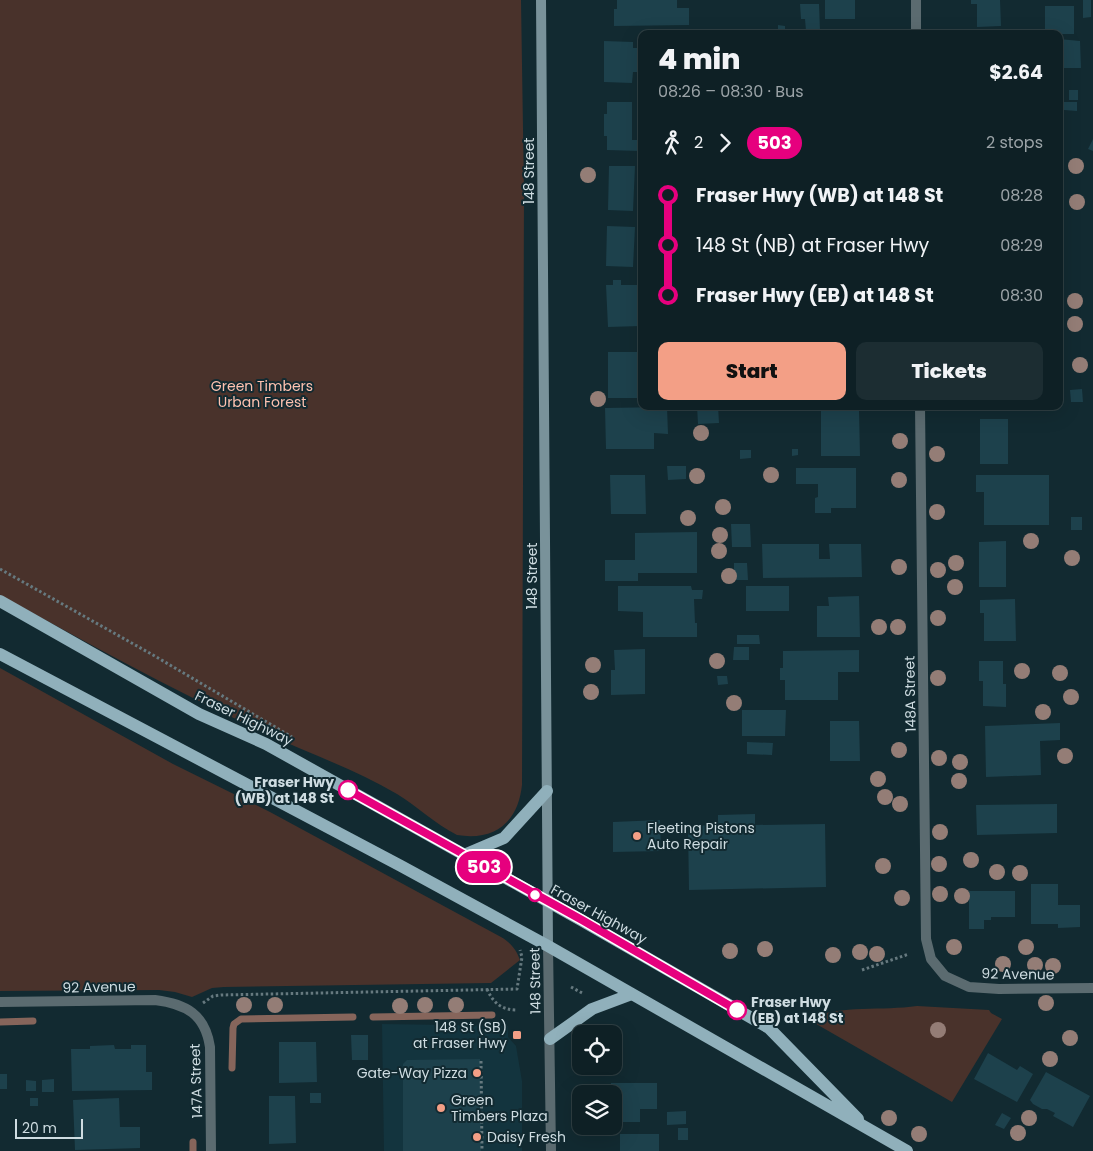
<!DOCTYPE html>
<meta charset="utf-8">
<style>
:root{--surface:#0e2025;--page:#1c2d32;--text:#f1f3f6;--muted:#9ba3a7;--line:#2e3e42;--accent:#f39f86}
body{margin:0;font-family:Poppins,sans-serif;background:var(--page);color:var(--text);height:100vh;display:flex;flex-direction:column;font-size:19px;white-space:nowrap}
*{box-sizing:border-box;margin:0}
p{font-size:16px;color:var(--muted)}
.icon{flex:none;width:28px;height:28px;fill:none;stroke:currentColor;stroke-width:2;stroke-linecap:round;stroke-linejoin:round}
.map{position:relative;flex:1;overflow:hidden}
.drawer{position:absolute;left:638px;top:30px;width:425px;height:380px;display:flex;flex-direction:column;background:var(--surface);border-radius:10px;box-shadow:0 5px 20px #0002,0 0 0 1px var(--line)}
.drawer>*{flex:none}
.badge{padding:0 10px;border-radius:16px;font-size:18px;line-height:32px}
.fabs{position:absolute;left:572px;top:1025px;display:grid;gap:10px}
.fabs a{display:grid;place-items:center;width:50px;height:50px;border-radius:10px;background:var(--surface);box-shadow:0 5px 20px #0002,0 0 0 1px var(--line);font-size:25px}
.scale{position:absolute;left:15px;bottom:12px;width:68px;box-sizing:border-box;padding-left:5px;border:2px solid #cedce1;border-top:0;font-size:14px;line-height:18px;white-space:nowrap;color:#cedce1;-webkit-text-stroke:4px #122a31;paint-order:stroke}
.map>.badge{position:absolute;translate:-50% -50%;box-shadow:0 0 0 2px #fff}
.legs{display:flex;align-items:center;gap:8px;height:55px;padding:0 20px;font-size:16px}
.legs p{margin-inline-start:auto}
.summary{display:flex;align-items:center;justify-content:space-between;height:85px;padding:0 20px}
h1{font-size:28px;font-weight:800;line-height:38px}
.button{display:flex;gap:10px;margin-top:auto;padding:10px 20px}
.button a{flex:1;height:58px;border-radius:10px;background:var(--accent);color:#111;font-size:20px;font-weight:800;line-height:58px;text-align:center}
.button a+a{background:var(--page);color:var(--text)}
ul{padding:0 20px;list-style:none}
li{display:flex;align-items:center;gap:18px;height:50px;font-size:19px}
li i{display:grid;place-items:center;width:8px;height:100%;margin:0 6px;background:currentColor}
li i::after{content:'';width:12px;height:12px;margin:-6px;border:4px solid;border-radius:50%;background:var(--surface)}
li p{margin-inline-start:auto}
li:first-child i{background:linear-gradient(#0000 50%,currentColor 0)}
li:last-child i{background:linear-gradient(currentColor 50%,#0000 0)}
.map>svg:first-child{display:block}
</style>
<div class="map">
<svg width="1093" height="1151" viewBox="0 0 1093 1151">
<rect width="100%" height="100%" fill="#122a31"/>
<!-- built -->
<path fill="#13343e" d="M382,1024L508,1026V1037L516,1046L522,1081V1151H384Z"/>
<!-- green -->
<path fill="#49322b" d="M0,0H521L524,193L522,785C518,823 494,841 457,835C435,824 418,807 397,794C355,769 307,753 263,732C173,690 87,643 0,595Z
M0,668L173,764L270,812L501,937C511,943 516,949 520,960L491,983L224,987L212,988L192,997L175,992L159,990L0,991Z
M917,1006L989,1010L991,1013L1002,1019L952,1102L811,1021L810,1018C841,1005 883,1011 917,1006Z"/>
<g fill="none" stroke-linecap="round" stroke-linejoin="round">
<!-- stream -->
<path stroke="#86655b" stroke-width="7" d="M373,1017L492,1015
M0,1022L33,1021
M232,1068L233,1028L234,1024L241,1019L353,1017
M193,1142V1151"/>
</g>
<!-- building -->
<path fill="#1d414c" d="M617,0H677V8H689V25L614,26V9H617Z
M825,0H855V19H825Z
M971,0H1000L1001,26L977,27V4H971Z
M1083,0H1091V17L1083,18Z
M800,4H819L820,31H806L805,19H801Z
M1045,6H1074V34H1045Z
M778,25L785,26V32H778Z
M1059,39L1080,41L1081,68H1059Z
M604,41L633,42V48H641V72H633L632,83L604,82Z
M1069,90H1078V100H1069Z
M607,102H632V140H640V151L607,150V136H604V114H607Z
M1064,102H1077V111L1064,110Z
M1093,139V151L1088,149Z
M609,166H635L633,211L608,210Z
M607,226L635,227L633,267L606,266Z
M613,280H621V285H637V315H641V326L608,327L606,285H613Z
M608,352H639V398H608Z
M1082,389L1083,402H1071L1070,390Z
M697,406H718L719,423L698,424Z
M667,407L668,434L654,433V449H606L605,408Z
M859,410L860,456H821V411Z
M980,419H1008V464H980Z
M792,449H798V455L792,456Z
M740,450H751V458L740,459Z
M667,466H686V479L668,480Z
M796,468H856V508H831V513H815V498L818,497V484H796Z
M610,475H645L646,514H611Z
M976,475H1049V525H984V492H976Z
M1071,517H1082V530H1071Z
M731,524H750L751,547H732Z
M697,532V573H638V581H605V560H635V533Z
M1006,541V587H979V542Z
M762,544H819V559H830L829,544H861L862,577L763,578Z
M734,563H747L748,580H734Z
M618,586H691L692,590H703L702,599H694L695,623H697V637H643V612L618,611Z
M746,586H789V611H746Z
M859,596L860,637H817V606H829L828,597Z
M1015,599L1016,641H984V613H980V600Z
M737,635H759L760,644H737Z
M734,647H749V660H733Z
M645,649V694L611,695V670H615L614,650Z
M859,650V672H838V700H785V680H780V668H783V651Z
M979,661H1003V684H1006V707L983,706V681H979Z
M717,676H727L728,684L718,685Z
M742,710H786L785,736H742Z
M830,721H859L860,761H830Z
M1060,723V740L1040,741L1041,775L986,777L985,726Z
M747,742L773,743L772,755L747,754Z
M1057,804V833L977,835L976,805Z
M755,814V825L825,824L826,887L689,890L688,826L718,825V815Z
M660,820L661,851L613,852V822Z
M1031,884H1058V905H1080V927L1058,928V924H1031Z
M969,891H1015V917H991V920H984V929H969Z
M351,1035H368V1060H352Z
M279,1042H316L317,1082L279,1083Z
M114,1045L115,1049H131V1045H146V1072H152V1090L72,1091L71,1049H90V1046Z
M988,1053L1017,1070L1020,1066L1033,1074L1017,1102L974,1079Z
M480,1059L481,1151H403V1064L407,1060Z
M1046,1072L1090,1096L1073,1127L1053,1116L1055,1113L1047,1109H1042L1033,1104L1030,1100Z
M0,1074H7V1089H0Z
M54,1079V1092H42V1080Z
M26,1080L36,1081V1091H26Z
M611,1083H657V1109H640V1122H616V1109H614V1094H611Z
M310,1093H321V1103H310Z
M269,1096H295L296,1143L269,1144Z
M30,1098H38V1106H30Z
M119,1098L120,1127H140V1148L75,1150L73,1100Z
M686,1111V1124L667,1125V1112Z
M1002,1113L1011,1118L1004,1129L995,1125Z
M678,1128H688V1140H678Z
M620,1134H659V1151H620Z"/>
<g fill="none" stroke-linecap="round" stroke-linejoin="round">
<!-- path -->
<path stroke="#66797f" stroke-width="3" stroke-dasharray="2.5 2.5" stroke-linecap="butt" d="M0,569L153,655L292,737
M862,970L909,954
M571,987L584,994
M487,989C493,1003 502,1010 517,1010
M203,1003L213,996L221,995L517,989L522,957L520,950
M481,1061L482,1151"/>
<!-- minor -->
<path stroke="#5b6b70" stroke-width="10" d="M916,34V0
M920,406L926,939L931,959L945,976L969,987L999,989L1093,988
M0,1002L155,1000C186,1004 205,1014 210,1047L211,1151"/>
<!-- tertiary -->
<path stroke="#5b6b70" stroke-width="10" d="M548,946L551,1151"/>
<!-- secondary -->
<path stroke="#79929a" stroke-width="10" d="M541,0L548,946"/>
<!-- primary -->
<path stroke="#90b0bb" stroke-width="12" d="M0,601L199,714L266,744L581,920L769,1028L858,1119
M0,654L401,866L548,946L907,1151
M464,855L504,838L547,791
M550,1039L592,1009L632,994"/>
</g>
<!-- trees -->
<g fill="#947d76">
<circle cx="1076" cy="166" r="8"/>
<circle cx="588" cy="175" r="8"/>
<circle cx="1077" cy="202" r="8"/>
<circle cx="1075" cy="301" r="8"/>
<circle cx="1075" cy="324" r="8"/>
<circle cx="1080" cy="365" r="8"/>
<circle cx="598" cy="399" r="8"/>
<circle cx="701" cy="433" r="8"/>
<circle cx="900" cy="441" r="8"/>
<circle cx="937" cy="454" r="8"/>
<circle cx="771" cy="475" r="8"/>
<circle cx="697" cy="476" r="8"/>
<circle cx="899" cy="480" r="8"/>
<circle cx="723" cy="507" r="8"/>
<circle cx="937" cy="512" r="8"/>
<circle cx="688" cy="518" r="8"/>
<circle cx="720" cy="535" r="8"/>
<circle cx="1031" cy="541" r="8"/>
<circle cx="719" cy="551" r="8"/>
<circle cx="1072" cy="558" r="8"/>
<circle cx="956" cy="563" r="8"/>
<circle cx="899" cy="567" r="8"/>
<circle cx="938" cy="570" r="8"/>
<circle cx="729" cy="576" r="8"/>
<circle cx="955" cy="587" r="8"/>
<circle cx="938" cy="618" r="8"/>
<circle cx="879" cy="627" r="8"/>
<circle cx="898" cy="627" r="8"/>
<circle cx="717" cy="661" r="8"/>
<circle cx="593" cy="665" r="8"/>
<circle cx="1022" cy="671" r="8"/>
<circle cx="1060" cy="673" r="8"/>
<circle cx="938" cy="678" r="8"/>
<circle cx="591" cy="692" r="8"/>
<circle cx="1071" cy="697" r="8"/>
<circle cx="734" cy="703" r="8"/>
<circle cx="1043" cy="712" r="8"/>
<circle cx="899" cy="750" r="8"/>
<circle cx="1065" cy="756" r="8"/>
<circle cx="939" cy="758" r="8"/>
<circle cx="960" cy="762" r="8"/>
<circle cx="878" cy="779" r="8"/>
<circle cx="959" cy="781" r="8"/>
<circle cx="885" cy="797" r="8"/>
<circle cx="900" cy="804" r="8"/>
<circle cx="940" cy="832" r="8"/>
<circle cx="971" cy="860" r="8"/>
<circle cx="939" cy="864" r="8"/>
<circle cx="883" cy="866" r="8"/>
<circle cx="997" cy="872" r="8"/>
<circle cx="1020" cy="873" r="8"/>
<circle cx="940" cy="894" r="8"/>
<circle cx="962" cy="896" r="8"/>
<circle cx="902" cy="898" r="8"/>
<circle cx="954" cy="947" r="8"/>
<circle cx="1026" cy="947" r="8"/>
<circle cx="765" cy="949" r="8"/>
<circle cx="730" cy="951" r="8"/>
<circle cx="860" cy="952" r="8"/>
<circle cx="877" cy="954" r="8"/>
<circle cx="833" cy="955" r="8"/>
<circle cx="1003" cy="964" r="8"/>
<circle cx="1035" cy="965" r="8"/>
<circle cx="1053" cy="966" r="8"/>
<circle cx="1046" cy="1003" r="8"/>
<circle cx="244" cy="1005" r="8"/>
<circle cx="275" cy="1005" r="8"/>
<circle cx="425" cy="1005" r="8"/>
<circle cx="456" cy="1005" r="8"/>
<circle cx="400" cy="1006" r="8"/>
<circle cx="938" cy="1030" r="8"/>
<circle cx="1070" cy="1038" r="8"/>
<circle cx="1050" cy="1059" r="8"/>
<circle cx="889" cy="1118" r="8"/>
<circle cx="1029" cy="1118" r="8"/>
<circle cx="1018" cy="1133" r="8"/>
<circle cx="919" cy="1134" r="8"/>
</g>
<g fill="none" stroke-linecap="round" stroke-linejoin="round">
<!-- line-1 casing -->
<g stroke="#fff" stroke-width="11">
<path id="line-1" d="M348,790L582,920L737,1010"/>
</g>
<!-- line-1 -->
<use href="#line-1" stroke="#e6007e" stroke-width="8"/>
</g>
<!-- markers -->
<g fill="#fff" stroke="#e6007e" stroke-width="2.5">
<circle cx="348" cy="790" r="9"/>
<circle cx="535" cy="895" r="6"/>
<circle cx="737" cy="1010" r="9"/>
</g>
<g fill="#f39f86" stroke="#122a31" stroke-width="2">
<circle cx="637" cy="836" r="5"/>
<rect x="512" y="1030" width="10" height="10" rx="2.5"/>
<circle cx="477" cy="1073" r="5"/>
<circle cx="441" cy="1108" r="5"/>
<circle cx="477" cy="1137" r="5"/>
</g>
<g text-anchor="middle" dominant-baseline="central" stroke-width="4" stroke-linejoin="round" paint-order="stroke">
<!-- street labels -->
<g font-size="14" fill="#cedce1" stroke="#122a31">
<text transform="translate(529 171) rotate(-90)">148 Street</text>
<text transform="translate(532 576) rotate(-90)">148 Street</text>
<text transform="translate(910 694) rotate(-91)">148A Street</text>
<text transform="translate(244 718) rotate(26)">Fraser Highway</text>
<text transform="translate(599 914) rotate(29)">Fraser Highway</text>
<text transform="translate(1018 974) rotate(1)">92 Avenue</text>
<text transform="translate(535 981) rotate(-91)">148 Street</text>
<text transform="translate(99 987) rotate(-1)">92 Avenue</text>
<text transform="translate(196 1081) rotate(-92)">147A Street</text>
</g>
<!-- park labels -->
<g font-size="14" fill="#fec1af" stroke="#122a31">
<text x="262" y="386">Green Timbers<tspan x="262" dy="16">Urban Forest</tspan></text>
</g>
<!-- stop labels -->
<g font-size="14" font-weight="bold" fill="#cedce1" stroke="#122a31" text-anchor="end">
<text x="334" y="782">Fraser Hwy<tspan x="334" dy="16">(WB) at 148 St</tspan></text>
<text x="751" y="1002" text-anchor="start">Fraser Hwy<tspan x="751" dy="16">(EB) at 148 St</tspan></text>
</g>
<!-- poi labels -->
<g font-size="14" fill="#cedce1" stroke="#122a31" text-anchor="start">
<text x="647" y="828">Fleeting Pistons<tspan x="647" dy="16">Auto Repair</tspan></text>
<text x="507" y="1027" text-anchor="end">148 St (SB)<tspan x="507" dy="16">at Fraser Hwy</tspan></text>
<text x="467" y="1073" text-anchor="end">Gate-Way Pizza</text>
<text x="451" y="1100">Green<tspan x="451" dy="16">Timbers Plaza</tspan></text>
<text x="487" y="1137">Daisy Fresh</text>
</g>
</g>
</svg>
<div class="fabs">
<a><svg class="icon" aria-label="locate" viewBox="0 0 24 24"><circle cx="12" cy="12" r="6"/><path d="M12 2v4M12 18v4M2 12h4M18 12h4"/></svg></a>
<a><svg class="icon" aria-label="layers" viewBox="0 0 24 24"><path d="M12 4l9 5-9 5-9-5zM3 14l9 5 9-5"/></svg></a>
</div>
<div class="scale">20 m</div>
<b class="badge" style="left:484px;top:867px;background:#e6007e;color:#fff">503</b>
<section class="drawer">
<div class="summary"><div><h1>4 min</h1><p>08:26 – 08:30 · Bus</p></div><b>$2.64</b></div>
<div class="legs"><svg class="icon" aria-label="walk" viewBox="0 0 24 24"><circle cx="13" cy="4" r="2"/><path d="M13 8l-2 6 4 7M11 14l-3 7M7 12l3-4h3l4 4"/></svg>2<svg class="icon" aria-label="forward" viewBox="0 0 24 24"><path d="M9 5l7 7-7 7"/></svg><b class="badge" style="background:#e6007e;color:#fff">503</b><p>2 stops</p></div>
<ul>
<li><i style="color:#e6007e"></i><b>Fraser Hwy (WB) at 148 St</b><p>08:28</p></li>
<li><i style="color:#e6007e"></i><span>148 St (NB) at Fraser Hwy</span><p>08:29</p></li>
<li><i style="color:#e6007e"></i><b>Fraser Hwy (EB) at 148 St</b><p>08:30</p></li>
</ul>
<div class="button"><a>Start</a><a>Tickets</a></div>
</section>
</div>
